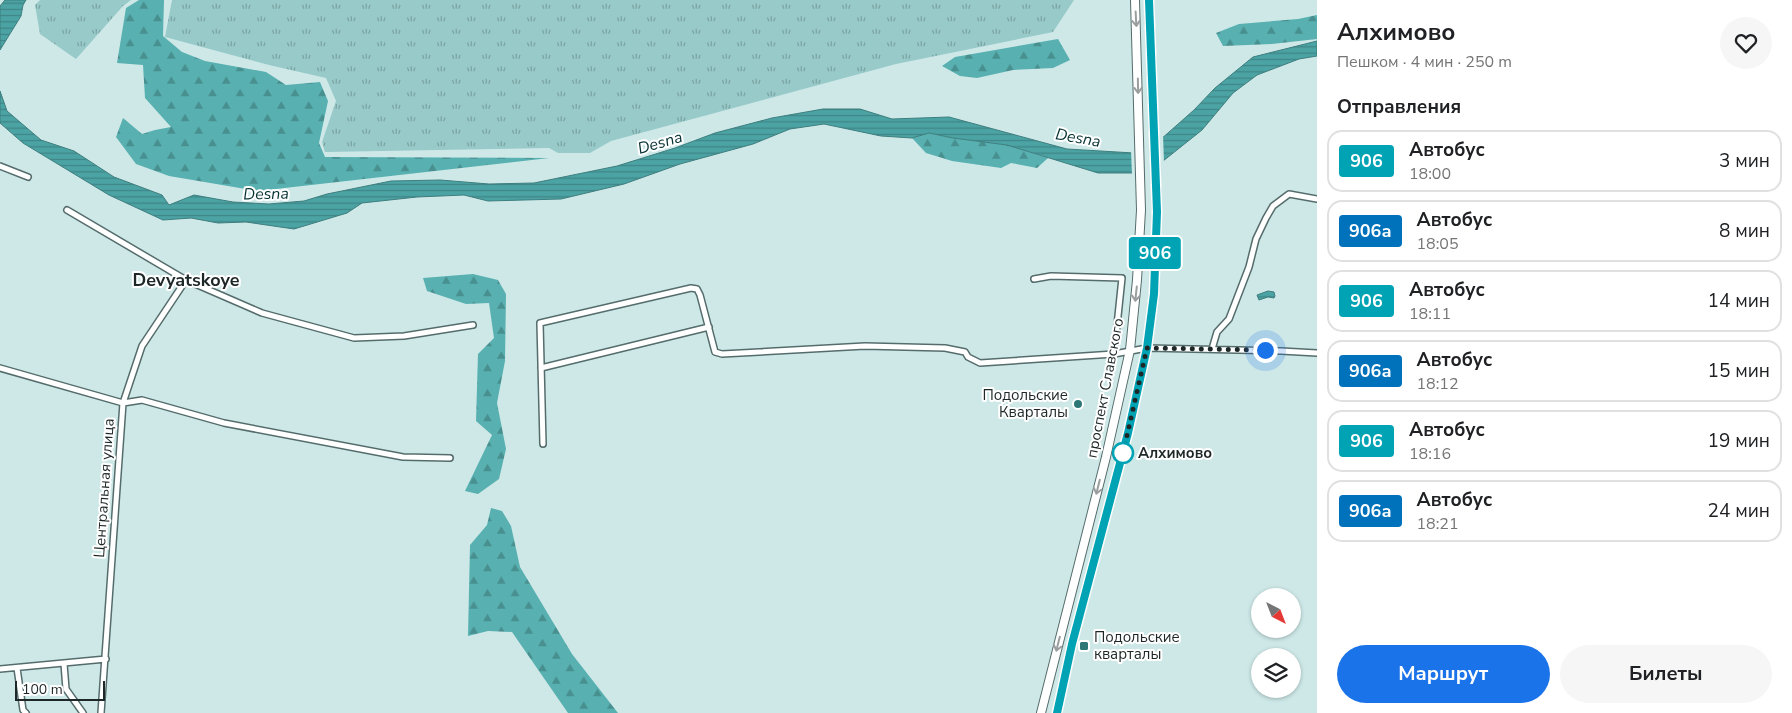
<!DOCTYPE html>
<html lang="ru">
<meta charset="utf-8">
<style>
:root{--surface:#fff;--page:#f6f6f6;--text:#202124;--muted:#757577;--line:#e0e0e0;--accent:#1a73e8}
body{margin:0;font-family:"Nunito Sans",sans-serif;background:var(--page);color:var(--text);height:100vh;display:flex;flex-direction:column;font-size:19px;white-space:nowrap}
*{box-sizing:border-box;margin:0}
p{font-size:16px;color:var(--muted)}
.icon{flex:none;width:28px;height:28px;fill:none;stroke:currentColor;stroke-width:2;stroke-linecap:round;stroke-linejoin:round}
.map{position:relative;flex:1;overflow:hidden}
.panel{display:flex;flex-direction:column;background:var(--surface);width:475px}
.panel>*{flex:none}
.badge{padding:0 10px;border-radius:4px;font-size:18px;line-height:32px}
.needle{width:32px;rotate:138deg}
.controls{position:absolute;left:1251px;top:588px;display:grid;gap:10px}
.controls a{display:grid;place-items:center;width:50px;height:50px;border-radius:50%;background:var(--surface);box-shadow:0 1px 4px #0004;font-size:25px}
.scale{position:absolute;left:15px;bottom:12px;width:90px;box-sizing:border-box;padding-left:5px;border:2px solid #1e2727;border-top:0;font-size:14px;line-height:18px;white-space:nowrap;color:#1e2727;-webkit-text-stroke:4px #fff;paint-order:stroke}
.you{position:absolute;width:25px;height:25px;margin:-12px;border:4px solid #fff;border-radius:50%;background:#1a73e8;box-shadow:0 0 0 8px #1a73e833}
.map>.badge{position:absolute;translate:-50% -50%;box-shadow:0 0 0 2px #fff}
h2{padding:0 20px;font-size:19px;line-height:45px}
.round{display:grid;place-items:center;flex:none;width:52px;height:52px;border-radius:26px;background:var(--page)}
.headline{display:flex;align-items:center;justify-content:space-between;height:85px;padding:0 20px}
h1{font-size:24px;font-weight:700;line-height:38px}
.cta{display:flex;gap:10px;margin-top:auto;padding:10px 20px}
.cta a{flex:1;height:58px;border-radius:30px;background:var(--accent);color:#fff;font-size:20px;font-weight:700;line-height:58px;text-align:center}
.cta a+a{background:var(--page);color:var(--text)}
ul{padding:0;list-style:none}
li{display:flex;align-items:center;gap:15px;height:62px;margin:0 10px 8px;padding:0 10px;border:2px solid var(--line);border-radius:15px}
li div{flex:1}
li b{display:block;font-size:19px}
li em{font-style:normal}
li .badge{min-width:55px;font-weight:700;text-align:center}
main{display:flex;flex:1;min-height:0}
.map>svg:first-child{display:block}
</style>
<main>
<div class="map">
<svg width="1317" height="713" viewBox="0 0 1317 713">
<defs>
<pattern id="grass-tufts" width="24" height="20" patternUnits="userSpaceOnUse" patternTransform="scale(1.25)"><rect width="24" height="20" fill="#97cac9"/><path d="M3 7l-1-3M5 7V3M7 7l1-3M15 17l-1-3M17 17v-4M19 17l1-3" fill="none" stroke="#7ba4a3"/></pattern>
<pattern id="forest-firs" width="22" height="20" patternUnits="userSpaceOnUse" patternTransform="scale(1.25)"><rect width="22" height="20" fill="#58b0b0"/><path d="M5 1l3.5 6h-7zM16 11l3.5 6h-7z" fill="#488f8f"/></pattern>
<pattern id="water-rules" width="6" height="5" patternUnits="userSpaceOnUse" patternTransform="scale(1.25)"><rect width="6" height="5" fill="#4ba3a4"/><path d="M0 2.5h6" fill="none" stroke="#3e8586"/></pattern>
</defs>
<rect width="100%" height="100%" fill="#cee8e8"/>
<!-- grass -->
<path fill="url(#grass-tufts)" d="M40,0H131L123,6L76,59L40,34L35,5Z
M172,0H1074L1053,32L896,64L611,141L590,153H558L549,148L325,152L322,142L336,101L326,78L269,65L165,37Z"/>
<!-- forest -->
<path fill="url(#forest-firs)" d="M139,0H164L163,36L182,52L205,61L266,72L286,85L320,82L328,101L319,143L325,157L549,158L258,191L169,176L136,164L116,137L123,118L142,134L155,130L171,127L145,98L143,65L117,63L126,8Z
M1317,15V39L1272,44L1223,46L1216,33L1239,24L1298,19Z
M1058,39L1070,60L1053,68L1013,70L977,78L960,76L942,66L955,57Z
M929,133L953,138L1007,145L1048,158L1037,168L1011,163L1001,168L952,161L926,153L912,138Z
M473,274L498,280L506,294L505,361L497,403L506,449L499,479L478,494L465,491L492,435L476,421L478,354L494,338L489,303L466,304L427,291L423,278Z
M491,508L502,511L511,526L520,567L572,654L618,713H568L512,632L488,631L468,636L470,545L487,525Z"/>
<!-- water -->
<path fill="url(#water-rules)" stroke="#3e7e7e" d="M5,0H26L23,5L21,16L0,50V6Z
M1317,41V56L1299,59L1257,75L1233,93L1202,130L1148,173H1098L1007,145L953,138L929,133L912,138L881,136L824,124L790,129L753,144L680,164L624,184L561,199L488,201L464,195L417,197L362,203L347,213L294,229L246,222L218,223L191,218L163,220L109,195L23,143L0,123V91L7,111L41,140L74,151L114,177L162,195L169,205L194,195L233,202L269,204L304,201L327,194L391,181L440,180L489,184L534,183L617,166L675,148L715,133L772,118L823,109H860L892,119L949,117L1067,149L1134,153L1160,140L1194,110L1215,88L1253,57Z
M1268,291L1274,292L1275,296L1274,298L1268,297L1259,300L1257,295Z"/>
<!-- pier -->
<path fill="#cee8e8" d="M1163,134L1164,163L1149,175H1132L1131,150L1159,138Z"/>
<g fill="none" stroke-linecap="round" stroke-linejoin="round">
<!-- minor casing -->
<g stroke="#556c6c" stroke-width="8">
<path id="minor" d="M0,166L28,177
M67,210L186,280L262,313L354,338L404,336L473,325
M1034,279L1051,276L1122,278L1114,354
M1212,349L1217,332L1229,319L1249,267L1256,239L1266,218L1273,206L1289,194L1317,199
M0,368L123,403L142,400L224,423L403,457L450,458
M541,368L709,327
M543,444L540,323L691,288L697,289L700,295L715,352L722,354L865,346L945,348L965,352L968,357L980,363L1114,354L1147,348L1281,351L1317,353
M64,664L66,689L83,713
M17,668L23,710L26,713
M0,669L106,659
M101,713L123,403L142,346L186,280"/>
</g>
<!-- secondary casing -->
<g stroke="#556c6c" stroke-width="10">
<path id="secondary" d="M1041,713L1106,457L1130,350L1137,280L1141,210L1135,0
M1057,713L1072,644L1128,433L1147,348L1154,294L1157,212L1149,0"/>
</g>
<!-- minor -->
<use href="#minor" stroke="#fff" stroke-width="5"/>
<!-- secondary -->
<use href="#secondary" stroke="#fff" stroke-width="8"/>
</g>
<!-- one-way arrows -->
<defs><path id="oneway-shaft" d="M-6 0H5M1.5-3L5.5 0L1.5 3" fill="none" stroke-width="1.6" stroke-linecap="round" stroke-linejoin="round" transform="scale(1.25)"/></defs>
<g stroke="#9a9e9e">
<use href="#oneway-shaft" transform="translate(1136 19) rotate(87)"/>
<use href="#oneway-shaft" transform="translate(1138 86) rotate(89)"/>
<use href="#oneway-shaft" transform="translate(1136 294) rotate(96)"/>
<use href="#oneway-shaft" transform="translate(1098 487) rotate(104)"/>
<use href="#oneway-shaft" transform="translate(1058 644) rotate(104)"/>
</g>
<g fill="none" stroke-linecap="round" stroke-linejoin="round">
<!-- line casing -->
<g stroke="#fff" stroke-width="11">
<path id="line" d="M1057,713L1072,644L1128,433L1147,348L1154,294L1157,212L1149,0"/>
</g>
<!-- line -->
<use href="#line" stroke="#00a3b4" stroke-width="8"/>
<!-- walk -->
<path stroke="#1e2727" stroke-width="5" stroke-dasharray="0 9" d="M1123,453L1147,348L1265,350"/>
</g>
<!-- markers -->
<g fill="#2c7676" stroke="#fff" stroke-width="2">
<circle cx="1078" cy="404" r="5"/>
<rect x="1079" y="641" width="10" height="10" rx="2.5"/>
</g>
<circle fill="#fff" stroke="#00a3b4" stroke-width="2.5" cx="1123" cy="453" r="10"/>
<g text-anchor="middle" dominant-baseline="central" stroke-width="4" stroke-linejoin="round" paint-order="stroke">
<!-- street labels -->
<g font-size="15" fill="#1e2727" stroke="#fff">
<text transform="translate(1105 388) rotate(-79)">проспект Славского</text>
<text transform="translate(104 488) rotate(-86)">Центральная улица</text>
</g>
<!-- poi labels -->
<g font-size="15" fill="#1e2727" stroke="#fff" text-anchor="end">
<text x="1068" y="395">Подольские<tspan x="1068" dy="17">Кварталы</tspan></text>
<text x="1094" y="637" text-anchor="start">Подольские<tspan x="1094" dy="17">кварталы</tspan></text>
</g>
<!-- stop labels -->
<g font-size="15" font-weight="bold" fill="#1e2727" stroke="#fff" text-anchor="start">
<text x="1138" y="453">Алхимово</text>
</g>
<!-- water labels -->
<g font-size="16" font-style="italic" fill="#063233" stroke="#fff">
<text transform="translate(1078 138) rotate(10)">Desna</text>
<text transform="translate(660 143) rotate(-16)">Desna</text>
<text transform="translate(266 194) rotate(-1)">Desna</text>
</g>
<!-- quarter labels -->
<g font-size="18" font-weight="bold" fill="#1e2727" stroke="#fff">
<text x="186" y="280">Devyatskoye</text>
</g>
</g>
</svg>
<div class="controls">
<a><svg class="needle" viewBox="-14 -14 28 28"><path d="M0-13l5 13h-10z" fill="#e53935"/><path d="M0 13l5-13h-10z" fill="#757577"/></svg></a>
<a><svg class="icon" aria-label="layers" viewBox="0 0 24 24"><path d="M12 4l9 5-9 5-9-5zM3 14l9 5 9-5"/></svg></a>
</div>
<div class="scale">100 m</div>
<div class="you" style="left:1265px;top:350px"></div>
<b class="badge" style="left:1155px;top:253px;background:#00a3b4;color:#fff">906</b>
</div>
<section class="panel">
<div class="headline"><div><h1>Алхимово</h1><p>Пешком · 4 мин · 250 m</p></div><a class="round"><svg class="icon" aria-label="heart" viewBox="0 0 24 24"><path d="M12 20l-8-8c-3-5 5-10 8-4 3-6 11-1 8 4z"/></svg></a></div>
<h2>Отправления</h2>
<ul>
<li><span class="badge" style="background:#00a3b4;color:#fff">906</span><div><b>Автобус</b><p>18:00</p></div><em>3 мин</em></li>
<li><span class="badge" style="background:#0072bc;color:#fff">906а</span><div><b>Автобус</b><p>18:05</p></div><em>8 мин</em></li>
<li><span class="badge" style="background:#00a3b4;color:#fff">906</span><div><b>Автобус</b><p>18:11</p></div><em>14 мин</em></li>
<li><span class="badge" style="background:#0072bc;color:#fff">906а</span><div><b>Автобус</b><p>18:12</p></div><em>15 мин</em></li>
<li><span class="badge" style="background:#00a3b4;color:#fff">906</span><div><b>Автобус</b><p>18:16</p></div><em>19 мин</em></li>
<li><span class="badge" style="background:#0072bc;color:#fff">906а</span><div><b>Автобус</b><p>18:21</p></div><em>24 мин</em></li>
</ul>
<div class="cta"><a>Маршрут</a><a>Билеты</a></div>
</section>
</main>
